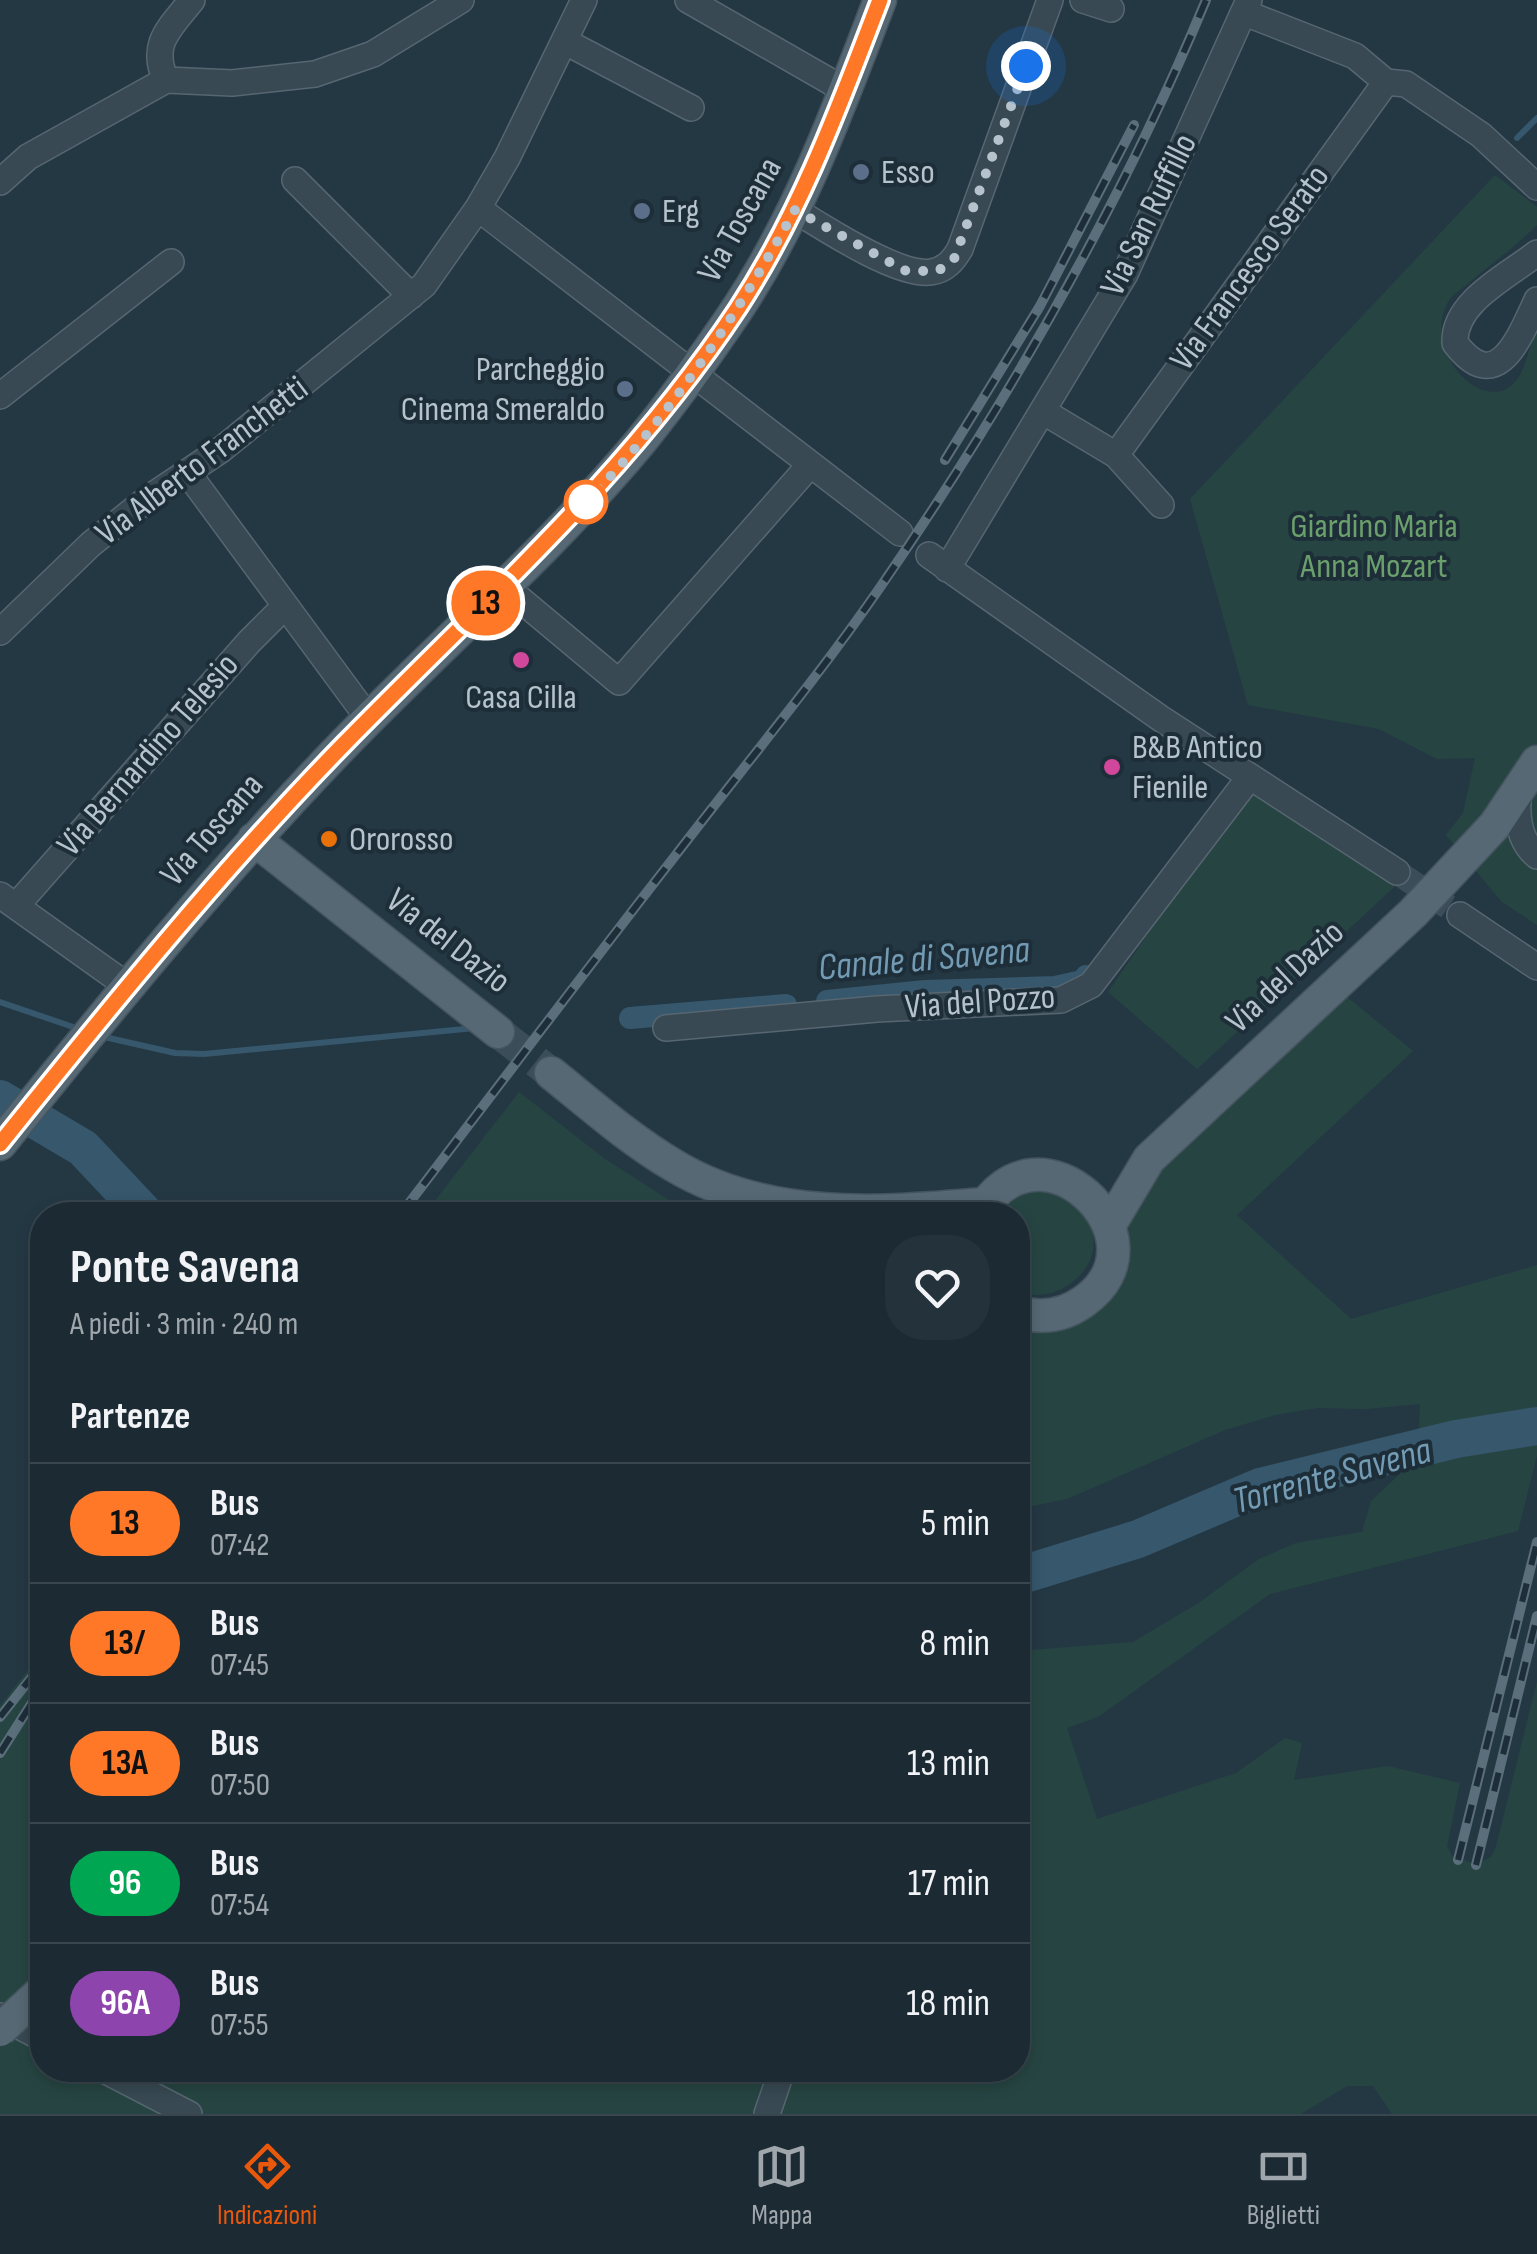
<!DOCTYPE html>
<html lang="it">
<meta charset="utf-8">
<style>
:root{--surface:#1b2a33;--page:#24323b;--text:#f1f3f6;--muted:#a0a7ac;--line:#39464e;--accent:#ea580c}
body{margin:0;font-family:"Sofia Sans Condensed",sans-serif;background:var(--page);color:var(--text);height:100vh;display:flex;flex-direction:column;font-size:38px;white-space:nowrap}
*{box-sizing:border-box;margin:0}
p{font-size:32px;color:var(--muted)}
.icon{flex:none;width:55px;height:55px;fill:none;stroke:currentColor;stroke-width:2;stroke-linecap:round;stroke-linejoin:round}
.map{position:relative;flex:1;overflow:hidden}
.drawer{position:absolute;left:30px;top:1202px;width:1000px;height:880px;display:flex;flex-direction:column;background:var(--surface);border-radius:40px;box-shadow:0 5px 15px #0003,0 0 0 2px var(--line)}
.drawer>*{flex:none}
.badge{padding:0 20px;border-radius:32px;font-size:35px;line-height:65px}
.you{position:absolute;width:50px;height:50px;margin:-25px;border:8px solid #fff;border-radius:50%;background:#1a73e8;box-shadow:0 0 0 15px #1a73e833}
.map>.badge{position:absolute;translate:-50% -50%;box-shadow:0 0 0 5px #fff}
h2{padding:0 40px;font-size:38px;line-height:90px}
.round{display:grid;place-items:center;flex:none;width:105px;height:105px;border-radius:40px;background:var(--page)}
.headline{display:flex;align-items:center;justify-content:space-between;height:170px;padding:0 40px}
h1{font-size:48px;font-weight:700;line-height:75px}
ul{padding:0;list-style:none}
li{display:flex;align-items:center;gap:30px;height:120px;padding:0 40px;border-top:2px solid var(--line)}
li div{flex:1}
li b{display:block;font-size:38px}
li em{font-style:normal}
li .badge{min-width:110px;font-weight:700;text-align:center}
.menu{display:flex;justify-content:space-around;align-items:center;height:140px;border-top:2px solid var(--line);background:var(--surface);font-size:28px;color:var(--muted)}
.menu a{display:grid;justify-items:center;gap:5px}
.menu .on{color:var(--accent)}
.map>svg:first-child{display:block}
</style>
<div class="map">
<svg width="1537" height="2114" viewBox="0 0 1537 2114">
<rect width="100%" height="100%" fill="#243844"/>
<!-- green -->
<path fill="#264542" d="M1495,175L1537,207V225C1517,245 1494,262 1472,280C1466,286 1454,293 1449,300C1417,354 1493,427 1521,373C1528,359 1532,338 1537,322V925L1501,901L1446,835L1463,813L1475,758L1437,759L1379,729L1248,705L1190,499Z
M1252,782L1403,879L1197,1069L1108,992Z
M1346,996L1413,1051L1237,1215L1351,1319L1537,1265V1455L1518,1531L1270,1594L1098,1717L1067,1728L1097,1819L1236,1773L1285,1738L1302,1743L1294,1780L1388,1766L1460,1783L1447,1846L1453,1857L1476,1864L1491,1857L1496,1847L1537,1681V2114H1392L1373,2086H1347L1301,2114H0V1706L42,1651V2070H1018V1651L1133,1642L1200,1602L1259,1559L1296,1543L1362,1532L1371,1501L1404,1470L1419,1429L1420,1404L1366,1409L1317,1408L1275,1415L1225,1430L1067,1499L1018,1509V1322L1063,1321L1140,1188Z
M519,1092L605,1159L677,1205L716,1215H424Z
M1030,1187C1042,1190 1057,1192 1069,1198C1075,1201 1079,1208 1084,1215C1116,1258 1062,1308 1018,1292V1215H990Z"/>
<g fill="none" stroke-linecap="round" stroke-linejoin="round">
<!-- stream -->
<path stroke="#36576c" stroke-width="6" d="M1517,138L1537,118
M0,1002L79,1029
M100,1036L175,1053L204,1054L475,1028"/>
<!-- canal -->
<path stroke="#36576c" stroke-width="22" d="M827,1001L925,991L1055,987L1082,981L1086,976
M630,1018L786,1005"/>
<!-- river -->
<path stroke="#36576c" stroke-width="38" d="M0,1099L83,1148L146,1215
M1018,1576L1138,1539L1260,1487L1456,1439L1537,1426"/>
<!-- minor-tunnel -->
<path stroke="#3a4d59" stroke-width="25" stroke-dasharray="25 12" stroke-linecap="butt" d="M1397,872L1460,915"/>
<!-- major-tunnel -->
<path stroke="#3a4d59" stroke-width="32" stroke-dasharray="32 16" stroke-linecap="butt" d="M498,1032L551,1073"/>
<!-- minor casing -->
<g stroke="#576671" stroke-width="28">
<path id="minor" d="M688,0L845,90
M1083,0L1111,9
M1245,13L1355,56L1386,82L1406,84L1481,135L1537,187
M564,41L691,108
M166,80C149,44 170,28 192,0
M295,180L411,296
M0,182L28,157L166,80L232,83L315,74L373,54L461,0
M478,208L900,533
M795,210C824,228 899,277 931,272C945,270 953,261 960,249L1050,0
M1537,253C1508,276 1453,302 1455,343C1497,399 1520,336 1537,300
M0,396L171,262
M1044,412L1116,455L1386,82
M1116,455L1161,505
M187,472L369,719
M929,555L1160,718L1397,872
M947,569L1125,274L1249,0
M503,585L619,682L809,466
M0,632L91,544L146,500L222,449L424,285L478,208L507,158L584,0
M1519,790C1516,813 1518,840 1537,856
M0,895L129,987
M16,906L249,642L284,607
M1460,915L1537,967
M666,1028L877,1009L1061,1000L1091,985L1249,778
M0,2016L42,2038
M104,2070L189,2114
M767,2114L782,2070"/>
</g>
<!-- major casing -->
<g stroke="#455560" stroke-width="35">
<path id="major" d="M254,839L498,1032
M551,1073C591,1105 629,1139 673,1165C767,1222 880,1213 985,1204
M0,1144C110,1007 222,870 344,744C442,643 550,550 640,442C675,399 707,354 738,308C801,212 839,107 880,0
M979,1215C1037,1109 1174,1239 1083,1302C1063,1316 1041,1319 1018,1312
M1109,1226L1149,1159L1413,913L1495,825L1537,762"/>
</g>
<!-- minor -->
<use href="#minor" stroke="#384953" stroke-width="25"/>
<!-- major -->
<use href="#major" stroke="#566873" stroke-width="32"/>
<!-- rail casing -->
<g stroke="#5a6e7b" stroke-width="10">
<path id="rail" d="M945,460L1040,306L1134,125
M400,1215C492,1095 582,975 675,856C744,766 817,679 881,586C1008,402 1120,207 1206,0
M0,1717L42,1664
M0,1753L42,1687
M1458,1860L1537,1542
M1476,1865L1537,1616"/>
</g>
<!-- rail -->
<use href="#rail" stroke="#1d2e39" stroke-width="6" stroke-dasharray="19" stroke-linecap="butt"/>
<!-- major-bridge casing -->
<g stroke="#455560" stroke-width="35" stroke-linecap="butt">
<path id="major-bridge" d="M0,2030L42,1991"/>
</g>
<!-- major-bridge -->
<use href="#major-bridge" stroke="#566873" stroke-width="32"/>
</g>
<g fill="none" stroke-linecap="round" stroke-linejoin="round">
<!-- line casing -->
<g stroke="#fff" stroke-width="22">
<path id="line" d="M0,1144C110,1007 221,870 344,744C483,602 628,475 738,308C801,211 839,107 880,0"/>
</g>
<!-- line -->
<use href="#line" stroke="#ff7827" stroke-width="15"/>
<!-- walk -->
<path stroke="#b6c3cd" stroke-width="10" stroke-dasharray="0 18" d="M586,502C670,417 737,315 795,210L906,271H938L954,259L1026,66"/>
</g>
<!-- markers -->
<g fill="#5c6f8a" stroke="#1d2e39" stroke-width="4">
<circle cx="861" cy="172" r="10"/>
<circle cx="642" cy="211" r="10"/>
<circle cx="625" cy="389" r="10"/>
</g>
<circle fill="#fff" stroke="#ff7827" stroke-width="5" cx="586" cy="502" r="20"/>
<g fill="#d1479c" stroke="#1d2e39" stroke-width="4">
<circle cx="521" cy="660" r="10"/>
<circle cx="1112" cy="767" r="10"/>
</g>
<circle fill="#e8710a" stroke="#1d2e39" stroke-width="4" cx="329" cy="839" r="10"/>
<g text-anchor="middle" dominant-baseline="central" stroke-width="8" stroke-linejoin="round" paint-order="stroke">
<!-- poi labels -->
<g font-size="35" fill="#b6c3cd" stroke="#1d2e39" text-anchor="start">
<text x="881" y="172">Esso</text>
<text x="662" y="211">Erg</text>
<text x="605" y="369" text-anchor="end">Parcheggio<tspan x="605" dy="40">Cinema Smeraldo</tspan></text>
<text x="521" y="697" text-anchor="middle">Casa Cilla</text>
<text x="1132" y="747">B&amp;B Antico<tspan x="1132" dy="40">Fienile</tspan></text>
<text x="349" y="839">Ororosso</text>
</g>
<!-- street labels -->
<g font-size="35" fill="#b6c3cd" stroke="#1d2e39">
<text transform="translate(1149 215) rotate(-64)">Via San Ruffillo</text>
<text transform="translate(740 220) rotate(-61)">Via Toscana</text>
<text transform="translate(1250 268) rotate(-54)">Via Francesco Serato</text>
<text transform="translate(202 461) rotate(-37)">Via Alberto Franchetti</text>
<text transform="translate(148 755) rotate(-49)">Via Bernardino Telesio</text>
<text transform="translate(212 830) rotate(-49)">Via Toscana</text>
<text transform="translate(448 941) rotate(38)">Via del Dazio</text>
<text transform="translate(1285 977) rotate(-43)">Via del Dazio</text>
<text transform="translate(980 1002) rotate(-4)">Via del Pozzo</text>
</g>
<!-- park labels -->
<g font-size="35" fill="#6ba06c" stroke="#1d2e39">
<text x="1374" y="526">Giardino Maria<tspan x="1374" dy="40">Anna Mozart</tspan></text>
</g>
<!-- water labels -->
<g font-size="38" font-style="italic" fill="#739bb3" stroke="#1d2e39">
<text transform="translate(924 959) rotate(-5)">Canale di Savena</text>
<text transform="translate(1332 1476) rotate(-15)">Torrente Savena</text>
</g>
</g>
</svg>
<div class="you" style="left:1026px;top:66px"></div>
<b class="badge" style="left:486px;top:603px;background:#ff7827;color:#111">13</b>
<section class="drawer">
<div class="headline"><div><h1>Ponte Savena</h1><p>A piedi · 3 min · 240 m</p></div><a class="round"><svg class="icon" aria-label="heart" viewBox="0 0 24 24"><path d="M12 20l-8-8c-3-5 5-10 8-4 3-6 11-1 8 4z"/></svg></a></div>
<h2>Partenze</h2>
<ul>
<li><span class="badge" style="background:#ff7827;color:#111">13</span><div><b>Bus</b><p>07:42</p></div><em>5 min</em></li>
<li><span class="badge" style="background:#ff7827;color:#111">13/</span><div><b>Bus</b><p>07:45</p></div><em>8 min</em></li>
<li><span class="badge" style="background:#ff7827;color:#111">13A</span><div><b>Bus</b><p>07:50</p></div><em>13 min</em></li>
<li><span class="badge" style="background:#00a651;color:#fff">96</span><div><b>Bus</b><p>07:54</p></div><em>17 min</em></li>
<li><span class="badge" style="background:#8e44ad;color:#fff">96A</span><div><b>Bus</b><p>07:55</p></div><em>18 min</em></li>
</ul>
</section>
</div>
<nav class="menu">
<a class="on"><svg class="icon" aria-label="directions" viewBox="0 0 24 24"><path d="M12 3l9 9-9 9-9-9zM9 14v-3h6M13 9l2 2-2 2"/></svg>Indicazioni</a>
<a><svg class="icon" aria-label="map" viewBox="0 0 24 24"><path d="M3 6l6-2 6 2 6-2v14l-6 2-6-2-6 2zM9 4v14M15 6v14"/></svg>Mappa</a>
<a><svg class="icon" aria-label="tickets" viewBox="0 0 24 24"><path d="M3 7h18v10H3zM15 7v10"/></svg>Biglietti</a>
</nav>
